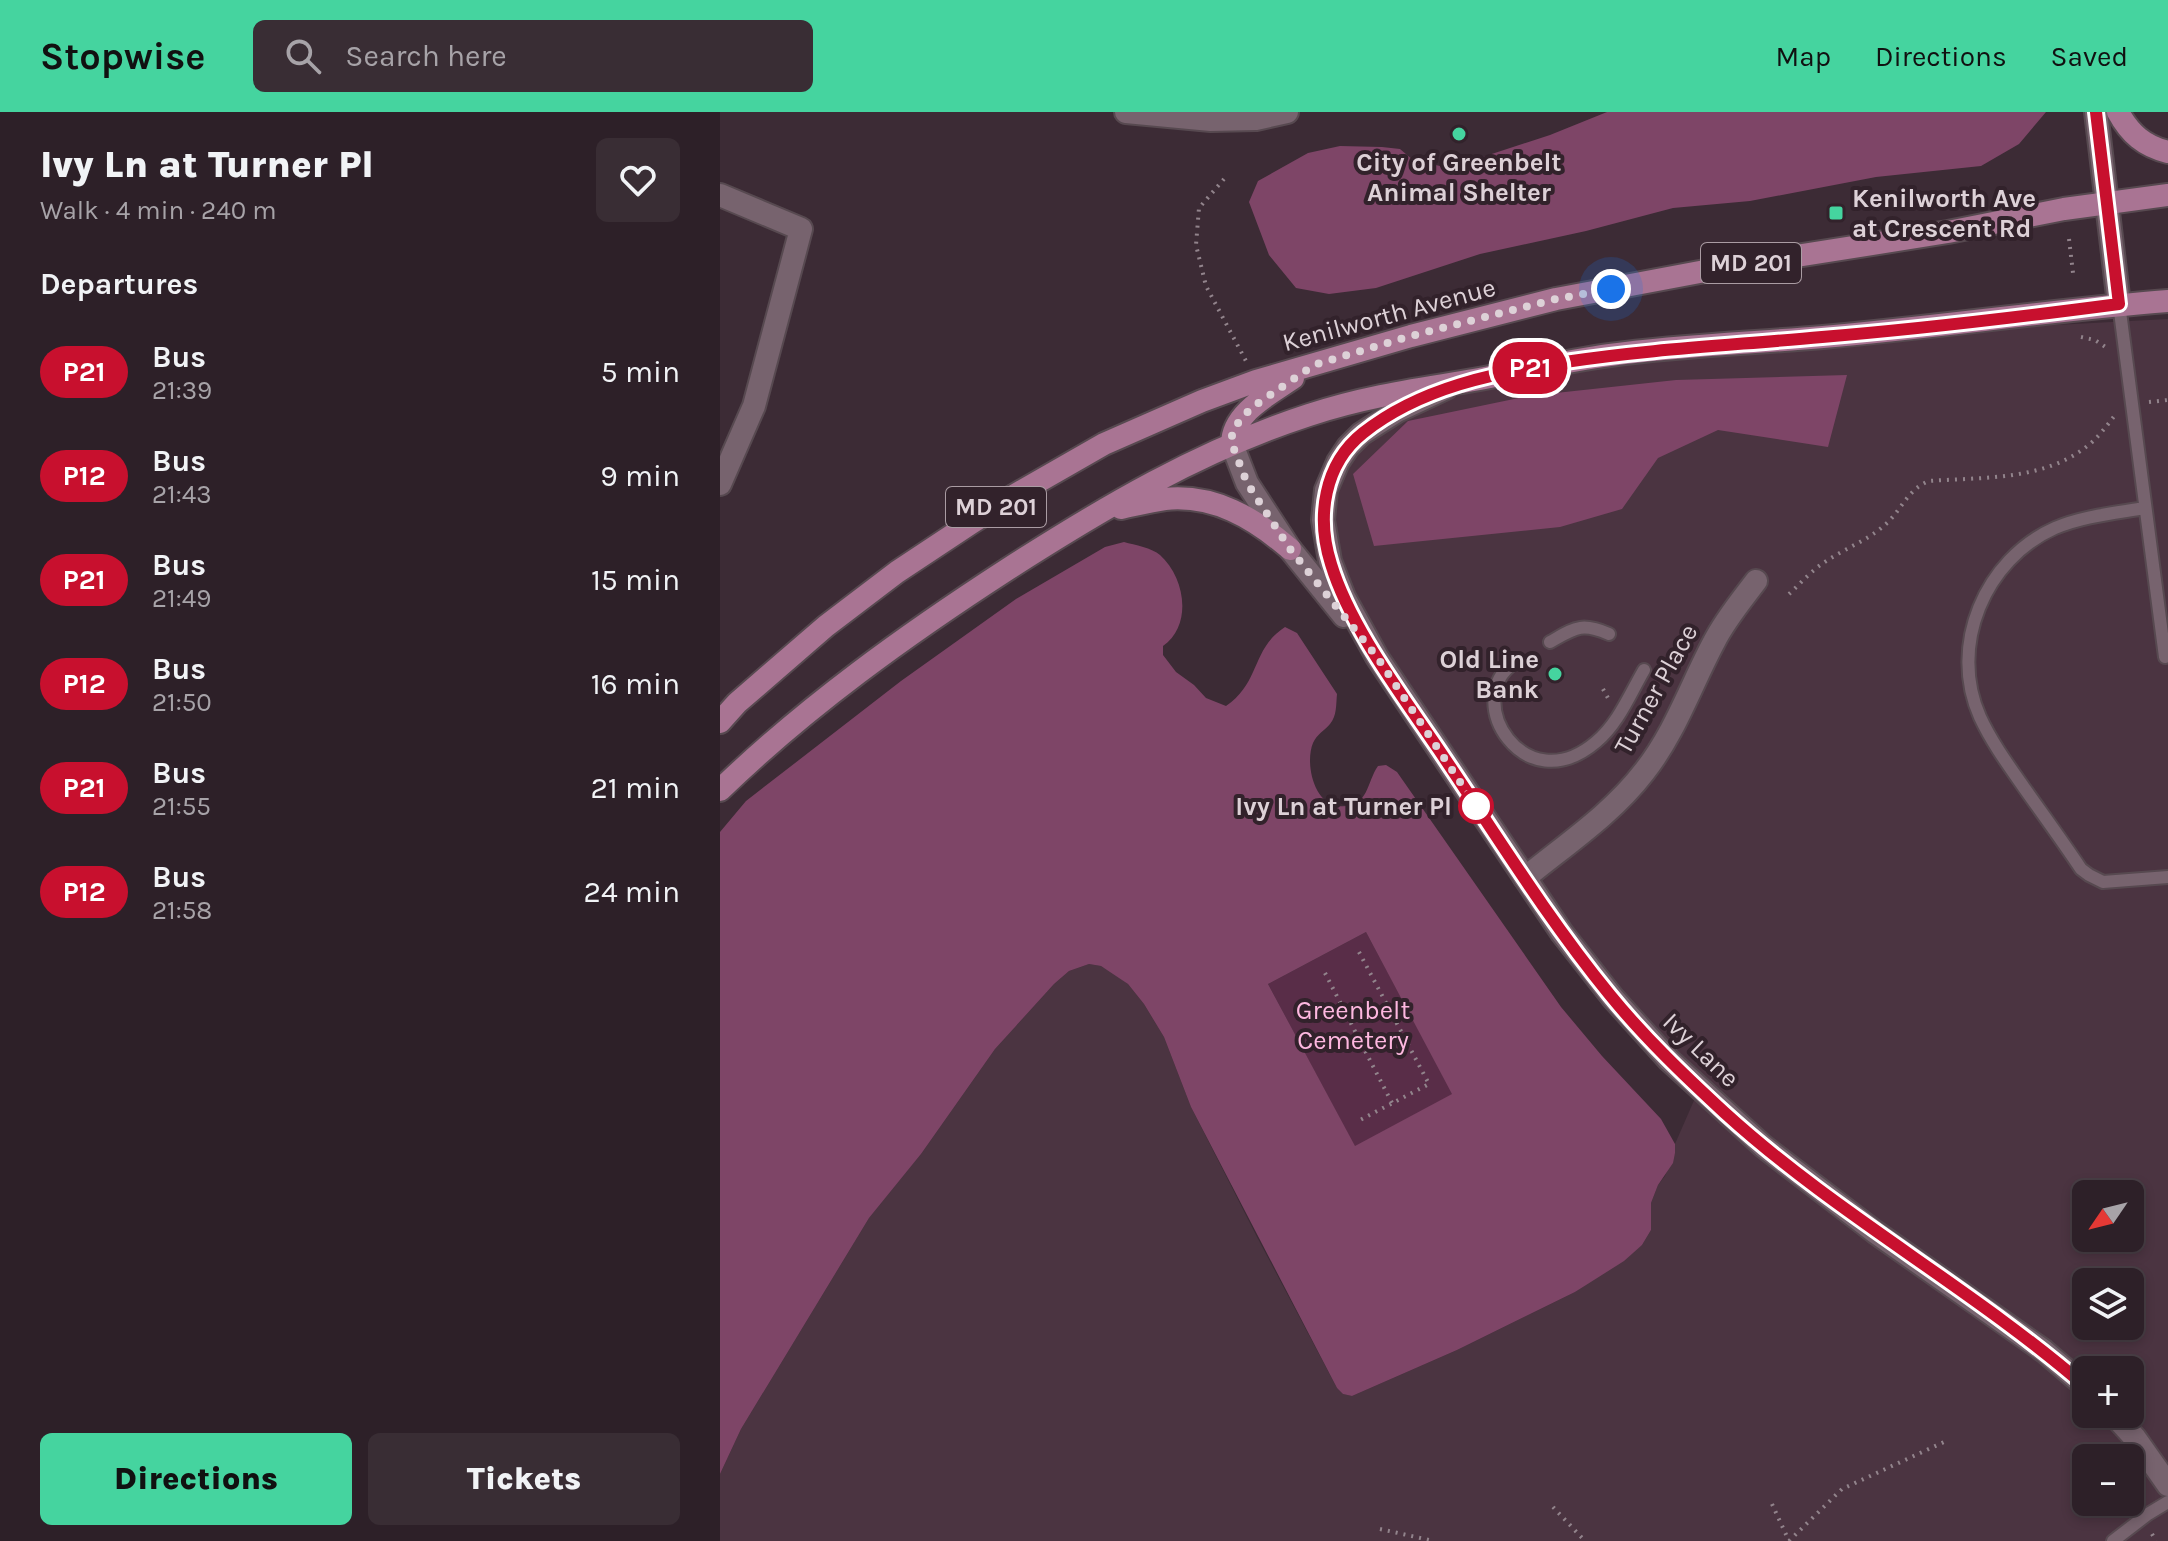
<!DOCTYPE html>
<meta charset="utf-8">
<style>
:root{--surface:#2d2028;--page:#392d34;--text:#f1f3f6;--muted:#a7a3a8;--line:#483e45;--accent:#45d49f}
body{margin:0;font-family:Karla,sans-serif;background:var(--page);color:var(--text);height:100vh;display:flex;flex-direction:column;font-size:30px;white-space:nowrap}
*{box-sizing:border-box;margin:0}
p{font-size:26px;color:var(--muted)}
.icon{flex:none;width:44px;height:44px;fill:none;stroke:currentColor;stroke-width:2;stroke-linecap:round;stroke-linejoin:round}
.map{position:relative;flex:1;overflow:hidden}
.panel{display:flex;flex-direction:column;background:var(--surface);width:720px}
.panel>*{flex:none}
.badge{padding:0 16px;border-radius:26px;font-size:28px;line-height:52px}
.needle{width:52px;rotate:235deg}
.controls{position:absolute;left:1352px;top:1068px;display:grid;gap:16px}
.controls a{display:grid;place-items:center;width:72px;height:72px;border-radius:12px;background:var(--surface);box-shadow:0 4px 12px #0003,0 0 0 2px var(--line);font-size:40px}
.you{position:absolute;width:40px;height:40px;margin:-20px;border:6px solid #fff;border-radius:50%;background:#1a73e8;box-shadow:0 0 0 12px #1a73e833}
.map>.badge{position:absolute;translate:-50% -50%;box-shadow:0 0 0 4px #fff}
h2{padding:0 40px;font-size:30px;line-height:72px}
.round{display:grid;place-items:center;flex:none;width:84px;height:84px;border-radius:12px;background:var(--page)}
.summary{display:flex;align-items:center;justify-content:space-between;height:136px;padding:0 40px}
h1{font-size:38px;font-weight:800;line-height:60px}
.button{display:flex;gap:16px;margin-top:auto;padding:16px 40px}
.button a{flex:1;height:92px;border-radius:12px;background:var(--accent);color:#111;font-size:32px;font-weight:800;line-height:92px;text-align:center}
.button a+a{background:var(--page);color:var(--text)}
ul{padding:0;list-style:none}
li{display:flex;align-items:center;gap:24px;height:104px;padding:0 40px}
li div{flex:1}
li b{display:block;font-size:30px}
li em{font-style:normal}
li .badge{min-width:88px;font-weight:700;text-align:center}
header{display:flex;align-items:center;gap:48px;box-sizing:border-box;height:112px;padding:0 40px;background:var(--accent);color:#111}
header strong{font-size:38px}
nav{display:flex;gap:44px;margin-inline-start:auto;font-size:28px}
.search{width:560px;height:72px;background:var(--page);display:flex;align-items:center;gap:20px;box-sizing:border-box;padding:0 28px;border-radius:12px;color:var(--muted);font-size:30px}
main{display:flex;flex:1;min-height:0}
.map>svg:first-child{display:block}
</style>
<header>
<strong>Stopwise</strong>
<div class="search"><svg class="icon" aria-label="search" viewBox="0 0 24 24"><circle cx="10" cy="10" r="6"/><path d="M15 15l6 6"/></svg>Search here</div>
<nav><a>Map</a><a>Directions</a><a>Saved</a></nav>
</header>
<main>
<section class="panel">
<div class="summary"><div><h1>Ivy Ln at Turner Pl</h1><p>Walk · 4 min · 240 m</p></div><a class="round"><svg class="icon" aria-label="heart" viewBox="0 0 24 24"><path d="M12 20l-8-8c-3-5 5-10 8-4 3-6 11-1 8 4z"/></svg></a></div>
<h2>Departures</h2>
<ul>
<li><span class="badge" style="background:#c8102e;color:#fff">P21</span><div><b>Bus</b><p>21:39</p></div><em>5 min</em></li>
<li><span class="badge" style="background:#c8102e;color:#fff">P12</span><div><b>Bus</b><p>21:43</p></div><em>9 min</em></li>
<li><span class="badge" style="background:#c8102e;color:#fff">P21</span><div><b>Bus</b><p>21:49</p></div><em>15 min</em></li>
<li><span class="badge" style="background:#c8102e;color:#fff">P12</span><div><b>Bus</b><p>21:50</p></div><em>16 min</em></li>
<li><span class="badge" style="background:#c8102e;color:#fff">P21</span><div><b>Bus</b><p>21:55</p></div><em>21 min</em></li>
<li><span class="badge" style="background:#c8102e;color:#fff">P12</span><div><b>Bus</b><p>21:58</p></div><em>24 min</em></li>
</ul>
<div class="button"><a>Directions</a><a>Tickets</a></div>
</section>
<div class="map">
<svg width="1448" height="1429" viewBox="0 0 1448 1429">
<rect width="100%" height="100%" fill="#3c2b35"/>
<!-- built -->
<path fill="#4b3441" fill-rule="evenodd" d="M1448,207V1429H0V1362L21,1317L149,1106L201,1042L275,937L334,872L349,859L369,852L381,854L394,861L408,872L424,892L444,925L471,995L537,1125L617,1276L623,1282L632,1284L737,1238L855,1180L922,1133L931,1118V1091L938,1073L945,1064L955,1041V1032L979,977L842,821L610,449L618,350L738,271L1108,225ZM1366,1082H1410V1126H1366ZM1366,1170H1410V1214H1366ZM1366,1258H1410V1302H1366ZM1366,1346H1410V1390H1366Z"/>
<!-- green -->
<path fill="#592d48" d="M646,820L733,982L635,1035L548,872Z"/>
<!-- forest -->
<path fill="#7e4567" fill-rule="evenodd" d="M887,0H1326L1299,32L1261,54L1156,65L1030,89L953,96L866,119L760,142L656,176L609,182L576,176L549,143L529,90L538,69L588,41L620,34L662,35L680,37L693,48L729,56L830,23Z
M1127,263L1108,335L998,318L938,346L902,397L840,415L654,434L633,362L688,309L808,284L956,268Z
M404,430C415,433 432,436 440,443C465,465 473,513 443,534V543L456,560L474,573L486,586L506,594C541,570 531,537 565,515L577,521L617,582C616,592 617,604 610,612C604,619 597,622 593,631C585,650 593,691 618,694C649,697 646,671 658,654L666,653L677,660L841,895L882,944L941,1007L955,1032V1041L953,1051L938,1073L931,1091V1118L922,1133L904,1149L855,1180L737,1238L632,1284L623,1282L617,1276L471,995L444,925L424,892L408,872L381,854L369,852L349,859L334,872L275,937L201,1042L149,1106L21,1317L0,1362V720L26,689L181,569L296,487L385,435ZM646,820L732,982L635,1034L548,872Z"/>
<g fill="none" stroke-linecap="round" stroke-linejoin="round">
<!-- service casing -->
<g stroke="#574950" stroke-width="16">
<path id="service" d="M1399,192L1445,545
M1425,396C1396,401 1363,404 1335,416C1265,447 1228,534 1260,605C1272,631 1289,654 1305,677C1324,704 1343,730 1361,757L1369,763L1383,770L1448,765
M830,530C855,516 861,510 889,522
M794,551C741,587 804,691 876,630C898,612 910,582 924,558
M1393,1429L1428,1402L1448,1390"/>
</g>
<!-- minor casing -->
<g stroke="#574950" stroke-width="26">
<path id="minor" d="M406,0L491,8L536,7L567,0
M0,83L81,117L34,294L0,372
M805,766C845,733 892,702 924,660C955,621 971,573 994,530C1005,508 1021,489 1036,469"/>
</g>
<!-- tertiary casing -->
<g stroke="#574950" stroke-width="26">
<path id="tertiary" d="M1376,0L1399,192
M726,276L677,299L641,322L628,335L618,350L606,378L603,408L610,449L624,485L657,545L842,821L893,886L949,948L1043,1034L1155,1120L1324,1239L1366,1275
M512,332L527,371L570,437L624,504
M1393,1302L1415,1326L1448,1373"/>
</g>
<!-- primary casing -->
<g stroke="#574950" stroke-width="26">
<path id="primary" d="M1398,0C1410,22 1424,34 1448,40
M512,332C512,301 550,282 573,266
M401,396C415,393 430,389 445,387C494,382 534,406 570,437
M0,610L17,591L106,514L177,460L251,411L295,383L384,332L482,289L536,269L691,224L836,187L1001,156L1228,120L1344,97L1448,83
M0,678C87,594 186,523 288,457C383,396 481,338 589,303C637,287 685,279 735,271C787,263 838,250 890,243C960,233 1033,231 1103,225C1218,215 1333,198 1448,189"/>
</g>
<!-- path -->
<path stroke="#92848c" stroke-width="4" stroke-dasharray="2 6" stroke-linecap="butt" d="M504,67L479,96L476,133L486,174L526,249
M1349,127L1353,161
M1361,225L1375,228L1387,236
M1429,290L1448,288
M1069,482C1080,472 1090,460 1102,452C1124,436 1151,428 1170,408C1183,394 1190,376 1209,369C1264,365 1327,369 1371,331C1381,322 1388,312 1396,302
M883,577L889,588
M639,840L709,972L640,1008
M605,861L672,991
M1052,1392L1069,1429
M833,1395L865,1429
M660,1417L714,1429
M1432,1422L1436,1429
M1069,1429L1122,1377L1224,1330"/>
<!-- service -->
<use href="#service" stroke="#77636e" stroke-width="12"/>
<!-- minor -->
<use href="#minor" stroke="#77636e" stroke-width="22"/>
<!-- tertiary -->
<use href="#tertiary" stroke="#77636e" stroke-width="22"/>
<!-- primary -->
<use href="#primary" stroke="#a97493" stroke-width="22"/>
</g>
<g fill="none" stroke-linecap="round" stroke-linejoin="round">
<!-- line casing -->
<g stroke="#fff" stroke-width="18">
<path id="line" d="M1366,1275C1252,1176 1117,1103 1005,1001C965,964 925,926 890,883C827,806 775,721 719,638C682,583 630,515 611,452C596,405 604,352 643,321C701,275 775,261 845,250C930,237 1016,233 1102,225C1201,217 1300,205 1399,192L1376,0"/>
</g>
<!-- line -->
<use href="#line" stroke="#c8102e" stroke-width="12"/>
<!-- walk -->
<path stroke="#ddd1d7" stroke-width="8" stroke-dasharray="0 14.4" d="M756,694L657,545L570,437L527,371L512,332V322L518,311L531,296L594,253L691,224L836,187L891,177"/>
</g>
<!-- markers -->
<g fill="#45d49f" stroke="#32222b" stroke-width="3">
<circle cx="739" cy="22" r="8"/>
<rect x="1108" y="93" width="16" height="16" rx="4"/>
<circle cx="835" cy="562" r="8"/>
</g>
<circle fill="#fff" stroke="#c8102e" stroke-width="4" cx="756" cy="694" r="16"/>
<g text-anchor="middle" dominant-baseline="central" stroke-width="8" stroke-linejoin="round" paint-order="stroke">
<!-- shield labels -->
<g fill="#32222b" stroke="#aa9ca3" stroke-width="2">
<rect x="981" y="131" width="100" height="40" rx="6"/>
<rect x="226" y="375" width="100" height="40" rx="6"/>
</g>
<g font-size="24" font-weight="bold" fill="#ddd1d7">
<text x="1031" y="151">MD 201</text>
<text x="276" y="395">MD 201</text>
</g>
<!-- poi labels -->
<g font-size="26" font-weight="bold" fill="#ddd1d7" stroke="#32222b">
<text x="739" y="50">City of Greenbelt<tspan x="739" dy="30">Animal Shelter</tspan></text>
<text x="1132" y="86" text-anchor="start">Kenilworth Ave<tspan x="1132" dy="30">at Crescent Rd</tspan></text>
<text x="819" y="547" text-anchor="end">Old Line<tspan x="819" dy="30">Bank</tspan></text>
</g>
<!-- street labels -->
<g font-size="26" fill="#ddd1d7" stroke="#32222b">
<text transform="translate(669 203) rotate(-15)">Kenilworth Avenue</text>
<text transform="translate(936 577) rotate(-61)">Turner Place</text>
<text transform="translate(981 938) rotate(44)">Ivy Lane</text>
</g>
<!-- stop labels -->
<g font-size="26" font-weight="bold" fill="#ddd1d7" stroke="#32222b" text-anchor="end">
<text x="732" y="694">Ivy Ln at Turner Pl</text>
</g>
<!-- park labels -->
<g font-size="26" fill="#feb8e0" stroke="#32222b">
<text x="633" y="898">Greenbelt<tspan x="633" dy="30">Cemetery</tspan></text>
</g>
</g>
</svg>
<div class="controls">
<a><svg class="needle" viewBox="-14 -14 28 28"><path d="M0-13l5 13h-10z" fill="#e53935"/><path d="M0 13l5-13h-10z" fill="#a7a3a8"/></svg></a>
<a><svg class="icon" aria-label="layers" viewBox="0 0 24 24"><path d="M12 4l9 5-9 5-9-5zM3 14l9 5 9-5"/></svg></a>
<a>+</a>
<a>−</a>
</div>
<div class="you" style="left:891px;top:177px"></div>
<b class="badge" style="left:810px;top:256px;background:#c8102e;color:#fff">P21</b>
</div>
</main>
